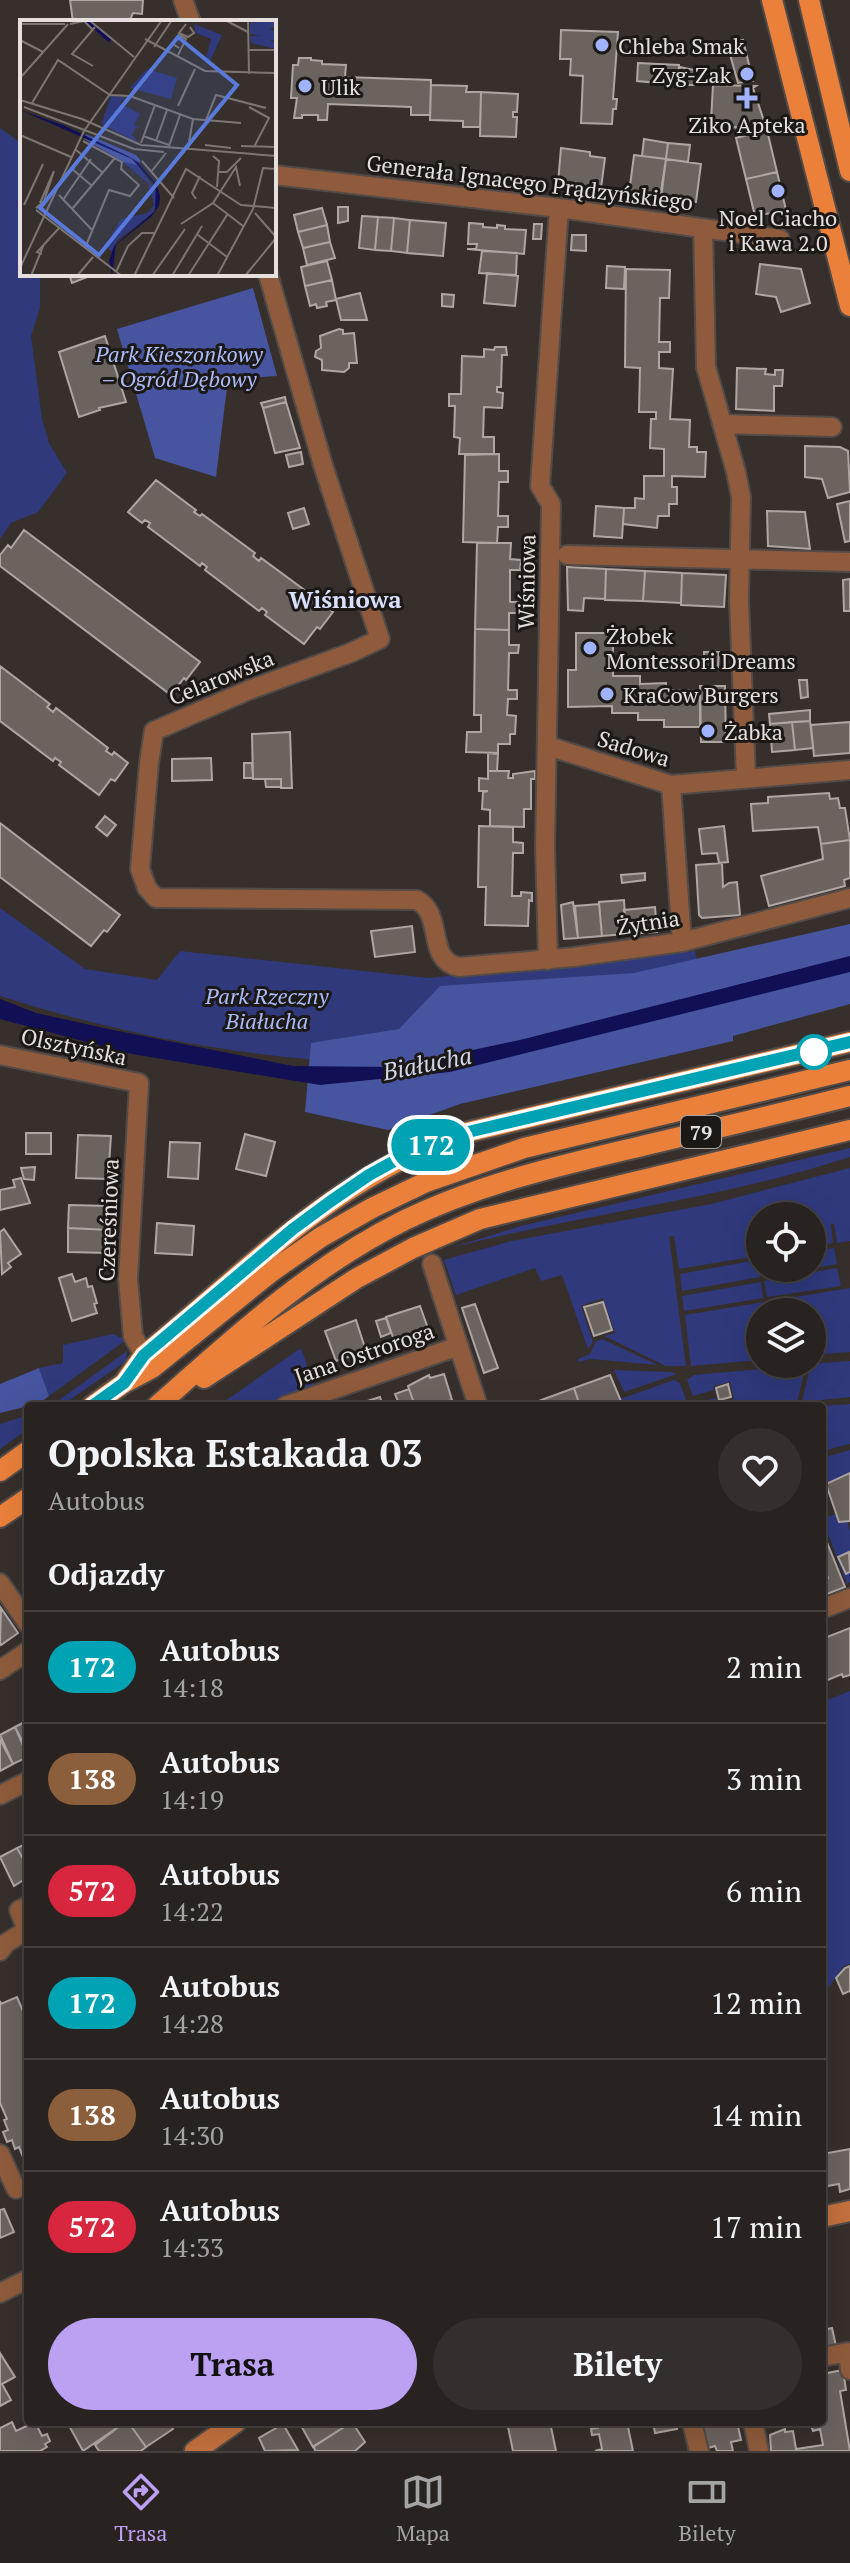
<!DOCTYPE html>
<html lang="pl">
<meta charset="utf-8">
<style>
:root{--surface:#282321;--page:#342f2e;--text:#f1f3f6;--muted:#a5a4a5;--line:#44403f;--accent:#bca0f2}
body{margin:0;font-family:"PT Serif",serif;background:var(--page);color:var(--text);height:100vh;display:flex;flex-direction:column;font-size:30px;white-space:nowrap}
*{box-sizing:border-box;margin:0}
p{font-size:26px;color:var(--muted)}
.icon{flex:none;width:44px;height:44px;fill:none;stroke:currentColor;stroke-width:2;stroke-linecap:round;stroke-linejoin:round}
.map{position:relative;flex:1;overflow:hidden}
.panel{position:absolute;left:24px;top:1402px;width:802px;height:1024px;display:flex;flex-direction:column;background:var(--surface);border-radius:8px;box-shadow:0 8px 32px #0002,0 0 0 2px var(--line)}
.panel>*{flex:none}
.badge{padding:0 16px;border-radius:26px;font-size:28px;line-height:52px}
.tools{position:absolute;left:746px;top:1202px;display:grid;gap:16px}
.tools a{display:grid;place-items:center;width:80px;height:80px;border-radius:50%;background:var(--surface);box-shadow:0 8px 32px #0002,0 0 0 2px var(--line);font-size:40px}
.map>.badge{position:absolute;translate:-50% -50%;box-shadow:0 0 0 4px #fff}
h2{padding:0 24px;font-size:30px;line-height:72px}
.round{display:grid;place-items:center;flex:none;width:84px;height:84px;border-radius:42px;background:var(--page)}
.headline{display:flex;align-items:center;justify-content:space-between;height:136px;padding:0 24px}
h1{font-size:38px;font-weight:700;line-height:60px}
.primary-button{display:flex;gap:16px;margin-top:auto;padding:16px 24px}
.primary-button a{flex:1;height:92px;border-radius:48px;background:var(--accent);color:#111;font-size:32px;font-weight:700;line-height:92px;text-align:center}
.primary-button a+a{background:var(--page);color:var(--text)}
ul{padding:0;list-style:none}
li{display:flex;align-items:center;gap:24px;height:112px;padding:0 24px;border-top:2px solid var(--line)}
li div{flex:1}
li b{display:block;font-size:30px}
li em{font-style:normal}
li .badge{min-width:88px;font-weight:700;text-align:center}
.dock{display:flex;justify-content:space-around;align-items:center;height:112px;border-top:2px solid var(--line);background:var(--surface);font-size:22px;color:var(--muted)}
.dock a{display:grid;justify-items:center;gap:4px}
.dock .selected{color:var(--accent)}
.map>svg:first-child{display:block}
</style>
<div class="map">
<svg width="850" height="2451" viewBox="0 0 850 2451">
<rect width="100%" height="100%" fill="#362f2c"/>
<!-- green -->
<path fill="#2f397c" d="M0,128L18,141L22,155V274H40V308L31,336L42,419L49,443L67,473L38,512L11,523L0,539Z
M0,908L85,969L157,980L180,951L428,978L695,951L700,978L317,1060C210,1051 103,1029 0,996Z
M850,1148V1157C718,1200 580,1214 447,1249L521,1226Z
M850,1168V1241L837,1243L834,1224H831L833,1243L812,1247V1216H760V1252L757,1232H753L756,1256L679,1269L674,1236H669L686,1366H666L604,1336L615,1333L603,1298L581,1306L593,1342L588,1349L562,1275L541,1281L535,1268L456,1295L444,1260L512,1241L711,1204Z
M834,1248L837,1264L764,1277L763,1268H812V1251Z
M757,1260L760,1277L682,1291L680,1274Z
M837,1268L841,1286L767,1297L764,1281Z
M761,1282L763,1298L684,1311L682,1296Z
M850,1288V1352L812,1355V1312H760V1360L691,1366L685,1315Z
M113,1334L126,1340L49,1396L39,1368L63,1363V1345Z
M602,1339L658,1365L591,1359L578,1362V1359L590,1354L596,1341Z
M301,1348L315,1388L263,1406H218Z
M127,1351L126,1361L61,1406H51Z
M850,1361V1397L802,1402L811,1364Z
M806,1365L797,1402L776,1406H696L695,1403L716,1398L718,1403L734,1399L730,1382L713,1386L714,1390L693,1396L687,1380L694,1375Z
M614,1370L671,1372L677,1374L624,1392Z
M674,1380L680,1383L688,1406H623L620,1399Z
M850,1404V1444L822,1451V1406Z
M28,1415V1429L0,1449V1424Z
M850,1450V1473L827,1484L829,1492L827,1493L822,1479V1458Z
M836,1514L839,1522L847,1520L850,1532V1582L847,1584L827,1531L828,1530L824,1518Z
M850,1691V1964L844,1966L822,1996V1702Z"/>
<!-- forest -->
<path fill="#4755a0" d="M253,288L277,376L228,379L216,477L155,458L117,329Z
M850,924V1004L733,1036V1041L460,1104L388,1130L305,1112L311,1043L399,1029L440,986L634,973Z
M39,1368L49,1396L40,1403L0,1413V1384Z"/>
<!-- water -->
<path fill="#110f56" d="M850,956V972L450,1072L320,1085L132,1054L0,1019V999L36,1013L113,1030L293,1066L393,1067L524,1039Z"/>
<!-- building -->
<path fill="#6a635e" stroke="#afa6a2" stroke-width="2" d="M70,0H143L142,14L133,13L129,22H73Z
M561,30L618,32L613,99H617L616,109H613L612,124L581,123L583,76L570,75L571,59H560Z
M743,40L753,81L738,83L727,44Z
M299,58H311V60L322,61V64L346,65L345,77L431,80L430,115H411V107L328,104L327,120H318V115H302V118H294L297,98H291L293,65H298Z
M638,63L679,65L678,85L637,81Z
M680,67L699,71V85H678Z
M431,85L467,86L466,92H481L480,127H463V121L430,120Z
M713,85L756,86L753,88L767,130L739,137L736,127L727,129L726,123L706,122L711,121Z
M481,92L518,94L517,112H513V117H517L516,137L480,136Z
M767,130L777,172L746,179L736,138Z
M644,139L668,143L666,159L642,156Z
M668,143L690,145L688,162L666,159Z
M561,148L590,152V156L605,158L601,188L558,183Z
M634,155L666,159L660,198L629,193Z
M666,159L701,164L696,202L661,198Z
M777,172L786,210L755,216L746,179Z
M338,207H348V221L338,223Z
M322,208L327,225L298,232L294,215Z
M362,216L378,217L375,250L359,248Z
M378,217L394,218L391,251L375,250Z
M394,218L410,220L407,253L391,251Z
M410,220L446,223L443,256L407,253Z
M469,223L483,224V227L497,228V225L505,226V229L526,230L524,254L467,249H476L477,244H468Z
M534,224H542L541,239H533Z
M327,225L330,242L303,248L298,232Z
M572,235H586V251L571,250Z
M330,242L335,258L307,265L303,248Z
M482,251L517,253L516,275L479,273Z
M327,261L332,280L305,286L301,267Z
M760,264L801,269L810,303L781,312L776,297L756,294Z
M607,266L625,267L624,289L606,288Z
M626,269L670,270L669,298H660L659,342H670V352H659V368L673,369L670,419L690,420L689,447H697V452H706L705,477L672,476V487H677V504H669V516H658L657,528L623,524L624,508H635V498L644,499V476H664V449L650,448L651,419H656V412H639L640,368L625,367Z
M487,273L518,276L515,306L484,303Z
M69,274H95L72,283Z
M332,280L336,300L326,302L327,306L317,308L316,304L310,306L305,286Z
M360,293L367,320H341L336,299Z
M442,294L454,295L453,307L442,306Z
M339,329L343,330V334L354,333L357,363H349V368L344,372L322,370V360L315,357L316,351L321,348L320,336Z
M105,336L126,402L99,408L100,410L79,417L59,352Z
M495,347H506L507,355H502L501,387H497V392L503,393L502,408L484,407L483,437H494V454H459L460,438L454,437L455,406H449V394H461L462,356L484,357V349L494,350Z
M737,368L766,369L765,374L775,375V370H783L782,386H774V411L736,409Z
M285,397L286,402L263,408L261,403Z
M286,402L300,448L275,453L263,408Z
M805,446L840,447L848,451L850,492L828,498L822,479L805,477Z
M301,452L303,464L289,467L286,455Z
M499,454V471H508V482H499L498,516H508V527H498L497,543L463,542L465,455Z
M156,480L196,510L194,512L200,516L202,514L255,553L253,556L259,561L261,558L314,597L312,600L318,604L319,601L333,612L320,629L317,627L304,644L265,615L267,612L262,608L259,611L205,570L207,567L202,563L200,566L148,527L150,523L145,520L142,523L128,512Z
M850,501V541L845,542L837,504Z
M596,506L624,508L622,538L594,536Z
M304,508L309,524L293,529L288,513Z
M767,511L805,512L810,549L768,546Z
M24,530L200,662L186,680L184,678L171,695L0,566V555L8,545L11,548Z
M477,543H511L510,559L521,560L520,570H510V602H519V613H509V630L475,629Z
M567,567L606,569L605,599L584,598L583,611L568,610Z
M606,569L645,571L643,601L605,600Z
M645,571L682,573L681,603L643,601Z
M682,573L726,575L724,607L681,605Z
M850,579V611H844L843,580Z
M475,629L509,630V645H519L518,653H509L508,690H517V699H508L507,715L516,716L515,734H510V744H498V753L466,752L467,732H481V715H474Z
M576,633H613V676H640V684L666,683V690H700V727H664V720H638V713H612V706L568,707V670H576Z
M704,652H719L718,667L704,666Z
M0,666L50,704L47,707L53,712L56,708L108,748L106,751L112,755L114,752L128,763L115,781L111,779L99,795L59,765L61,762L55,758L53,761L0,721Z
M799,680H807L808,697L801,698Z
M700,686H725L726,742H701Z
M810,710V721L770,724L769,714Z
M810,721L813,748L795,750L792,722Z
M792,722L795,750L772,752L770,724Z
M850,722V753L814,756L811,725Z
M290,732L292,788H281V779H253L252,734Z
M488,753L498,754L497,771H488Z
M211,758L212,780L172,781V759Z
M244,763H252L253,778H244Z
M488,771H509L508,778H513V774L535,771V779H531V809H524V827L490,826V810L482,809L483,792L488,791H479V778L488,779Z
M265,779H281V787H266Z
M829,793L830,799L838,798L840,808H845L850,840L821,844L818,827L753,831L751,804L768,803V797Z
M105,816L116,825L107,836L96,827Z
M0,823L120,915L107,932L104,930L91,946L0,877Z
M479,826L513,827V842L523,843V853H513L512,896H521V892L532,893V901L529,900L528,926L485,925L486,887H478Z
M724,826L728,862L719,863L717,853L702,854L699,829Z
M850,840V878L844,880L845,886L769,906L761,876L823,859L821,844Z
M722,863L723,887L729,883L737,882L740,915L702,918L699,915L696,865Z
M645,873V880L622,883L621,875Z
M624,900L626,934L602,936L599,902Z
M573,902L578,938L564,939L561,905Z
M599,904L602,936L578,938L575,906Z
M655,907L657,932L626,934L624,910Z
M412,926L415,952L375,957L371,931Z
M26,1133H51V1154H26Z
M245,1134L275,1142L266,1176L236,1169Z
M78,1135L111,1136L108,1179L76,1178Z
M170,1142L200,1143L198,1179L168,1177Z
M35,1167L34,1180L24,1179L21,1168Z
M21,1178L30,1203L0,1210V1190L15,1187L13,1180Z
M69,1205L110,1206L109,1230L68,1228Z
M157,1223L194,1226L192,1255L155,1253Z
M68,1228L109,1230V1253L68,1252Z
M4,1229L21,1254L8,1263L11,1267L2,1274L0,1232Z
M72,1274L75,1282L86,1278L88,1287L92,1286L97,1303L94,1304L97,1313L72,1321L59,1278Z
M603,1302L612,1330L594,1336L584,1307Z
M475,1304L498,1368L484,1373L462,1308Z
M420,1306L430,1334L396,1346L386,1317Z
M386,1318L391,1333L381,1337L376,1321Z
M356,1320L366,1351L336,1361L325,1331Z
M444,1374L452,1400L435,1406H415L408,1386L429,1375L430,1378Z
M610,1375L623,1406H580L574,1388Z
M728,1384L731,1397L719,1400L716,1388Z
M574,1388L580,1406H525Z
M409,1389L415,1406H400L395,1394Z
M380,1397L383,1406H351Z
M850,1473V1521L839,1522L826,1484Z
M822,1530L845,1587L822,1596V1581L828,1578L824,1568L822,1569Z
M849,1552L850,1572L846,1574L838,1557Z
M1,1608L18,1633L1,1645L0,1643Z
M850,1628V1675L843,1677L842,1674L825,1681L826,1684L822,1685V1639Z
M28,1720V1752L15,1727Z
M15,1727L28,1757L13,1764L0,1735Z
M0,1739L13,1764L0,1771Z
M28,1843V1868L17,1848Z
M17,1848L28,1868V1877L14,1886L0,1857Z
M850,1966V1991L843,1994L836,1978L845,1968Z
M17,1997L28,2023V2186L26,2187L22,2177L27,2175L23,2166L26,2165L19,2147L15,2149L12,2140L7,2142L3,2132L8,2130L4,2120L7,2119L0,2103V2001L1,2004Z
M850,2149V2189L840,2192L839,2184L827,2186L822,2154Z
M4,2209L14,2232L0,2238V2210Z
M832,2328L836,2346L826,2348L823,2330Z
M0,2353L15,2377L2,2384L11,2400L0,2406Z
M822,2365H825L827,2373L843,2370L846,2390L840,2391L850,2451H771L770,2435L785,2429V2432L793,2431L796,2449L823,2445L820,2429L813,2431L810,2422H822Z
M12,2422L16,2431L35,2422L42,2436L47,2434L50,2441L45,2444L47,2447L40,2451H0V2428Z
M67,2422H115L118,2427L83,2451Z
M125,2422H128L146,2447L141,2451H99L95,2445Z
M128,2422H169L173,2429L146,2447Z
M299,2422H352L313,2447Z
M352,2422L365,2442L355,2451H315L314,2446Z
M507,2422H550L556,2451H513Z
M597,2422H627L633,2451H595L602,2449L599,2434L592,2435L591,2429L598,2428Z
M653,2422H676L677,2429L655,2433Z
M699,2422H737L741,2440L731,2442L733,2451H717L715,2446L705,2449Z
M283,2424L298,2450L265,2451L259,2438Z"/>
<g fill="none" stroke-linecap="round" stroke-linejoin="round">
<!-- street casing -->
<g stroke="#524b48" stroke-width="22">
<path id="street" d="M183,0L191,22
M274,175L559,208L780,239
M703,228L706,367L736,472L741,497L739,600L746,778
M268,274L322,462L380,639L350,653L249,690L154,731L149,763L140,869L147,888L156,898L417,900C445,915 425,960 459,967L574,957L682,942L850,898
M722,424L832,427
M567,555L850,562
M548,746L671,785L850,770
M671,785L682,942
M548,960L545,847L551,504L540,486L559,208
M0,1055L139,1083L128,1279L133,1336L144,1355
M432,1264L478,1406
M285,1406L459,1346
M0,1583L28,1624
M822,1609L850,1598
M0,1670L28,1651
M0,1795L28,1781
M28,1906L19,1910L28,1932
M0,1951L6,1943L27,1930
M0,2154L16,2189
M0,2293L28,2279
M822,2357L848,2352L850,2370
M692,2422L699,2451
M753,2422L759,2451"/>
</g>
<!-- secondary casing -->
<g stroke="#524b48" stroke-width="24">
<path id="secondary" d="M822,2217L850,2211
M195,2451L236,2422"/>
</g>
<!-- primary casing -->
<g stroke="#524b48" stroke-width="24">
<path id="primary" d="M772,0L850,306
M809,0L850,171
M204,1378L357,1278L413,1248L480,1219L850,1130
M126,1380L144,1355C248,1271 337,1174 468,1132L850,1042
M92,1406L124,1383L152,1368L271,1272L321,1237L372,1208L426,1182L524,1148L850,1070
M157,1406C235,1337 310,1267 405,1220C475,1186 549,1168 625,1150C700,1132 775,1115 850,1096
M0,1471L28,1451
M0,1517L28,1498"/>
</g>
<!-- street -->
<use href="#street" stroke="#8f5b3c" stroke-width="18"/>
<!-- secondary -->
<use href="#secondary" stroke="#c3703d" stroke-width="20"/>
<!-- primary -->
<use href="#primary" stroke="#eb803b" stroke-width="20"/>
</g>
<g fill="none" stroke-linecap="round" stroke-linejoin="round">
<!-- line casing -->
<g stroke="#fff" stroke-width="18">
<path id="line" d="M92,1406L124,1383L144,1355L293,1229L331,1201L369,1175L409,1153L468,1132L850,1042"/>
</g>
<!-- line -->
<use href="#line" stroke="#00a3b4" stroke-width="12"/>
</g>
<!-- markers -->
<g fill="#a1b3fd" stroke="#1b1816" stroke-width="3">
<circle cx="602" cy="45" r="8"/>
<circle cx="747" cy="74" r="8"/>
<circle cx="305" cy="86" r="8"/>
<path d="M743 86h8v8h8v8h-8v8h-8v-8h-8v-8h8z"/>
<circle cx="778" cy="191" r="8"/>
<circle cx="590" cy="648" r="8"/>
<circle cx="607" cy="694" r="8"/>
<circle cx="708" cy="731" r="8"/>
</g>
<circle fill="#fff" stroke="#00a3b4" stroke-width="4" cx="814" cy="1052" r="16"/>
<g text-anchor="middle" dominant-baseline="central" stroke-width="6" stroke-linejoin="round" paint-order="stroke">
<!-- shield labels -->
<rect fill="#1b1816" stroke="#a8a4a2" stroke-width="2" x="681" y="1116" width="40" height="32" rx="6"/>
<g font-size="20" font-weight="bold" fill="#e5e0de">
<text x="701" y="1132">79</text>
</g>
<!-- poi labels -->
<g font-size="22" fill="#e5e0de" stroke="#1b1816" text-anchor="start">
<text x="618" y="45">Chleba Smak</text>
<text x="731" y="74" text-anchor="end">Zyg-Zak</text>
<text x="321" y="86">Ulik</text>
<text x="747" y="124" text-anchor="middle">Ziko Apteka</text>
<text x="778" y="217" text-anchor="middle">Noel Ciacho<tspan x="778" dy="25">i Kawa 2.0</tspan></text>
<text x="606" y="635">Żłobek<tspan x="606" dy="25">Montessori Dreams</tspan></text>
<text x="623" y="694">KraCow Burgers</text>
<text x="724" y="731">Żabka</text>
</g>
<!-- street labels -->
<g font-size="22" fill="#e5e0de" stroke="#1b1816">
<text transform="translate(530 182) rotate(7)">Generała Ignacego Prądzyńskiego</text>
<text transform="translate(526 582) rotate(-89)">Wiśniowa</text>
<text transform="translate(221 677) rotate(-22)">Celarowska</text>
<text transform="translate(634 748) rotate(17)">Sadowa</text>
<text transform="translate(648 922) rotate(-9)">Żytnia</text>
<text transform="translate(74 1046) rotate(12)">Olsztyńska</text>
<text transform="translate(108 1220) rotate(-88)">Czereśniowa</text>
<text transform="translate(364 1353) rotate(-19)">Jana Ostroroga</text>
</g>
<!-- park labels -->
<g font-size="22" font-style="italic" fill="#abbbf9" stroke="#1b1816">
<text x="179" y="353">Park Kieszonkowy<tspan x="179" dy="25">– Ogród Dębowy</tspan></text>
<text x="267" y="995">Park Rzeczny<tspan x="267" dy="25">Białucha</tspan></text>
</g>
<!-- neighbourhood labels -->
<g font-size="24" font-weight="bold" fill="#d8e0fd" stroke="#1b1816">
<text x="345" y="599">Wiśniowa</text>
</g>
<!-- water labels -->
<g font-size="24" font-style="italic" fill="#d1d7ec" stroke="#1b1816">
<text transform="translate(427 1063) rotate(-11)">Białucha</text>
</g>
</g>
<!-- overview -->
<g transform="translate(20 20)">
<rect width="256" height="256" fill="#362f2c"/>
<path d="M256,0V7L249,9L256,11V20L249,21L256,22V29L231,23L230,16H241L230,14V3ZM174,4L202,15L190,41L186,38L191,19L176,13ZM127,49L157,58L151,79L110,68ZM91,76L106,77L100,83L120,94L114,105L123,109L116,107L112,115L119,123L81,104ZM86,128L117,144L139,176L133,193L98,220L91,232L86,225L101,199L127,193L134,185L128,163Z" fill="#2f397c"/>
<path d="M66,114L116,135L121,141L116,145L104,142L64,119Z" fill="#4755a0"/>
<path d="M0,90L43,105L108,136L118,142L137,165L140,176L139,186L131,197L96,225L92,256L89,241L94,226L135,191L136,166L112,139Z" fill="#110f56"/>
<path fill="none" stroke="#110f56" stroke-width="4" d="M67,0L90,21"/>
<path fill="none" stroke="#7c7673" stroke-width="2" d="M69,0L114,37M205,0L228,12M228,0L229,54M0,4H45M50,4L64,1L73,10M166,4L159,13L168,17L174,13L170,7M125,19L185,51L256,53M0,20L23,32M134,27L152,0M229,30H256M158,35L166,19L159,15L153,24L159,28M73,46L52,34L75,7M2,56L48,4M0,80L62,99L121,125L256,136M12,83L38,40L90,75L110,76L173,99L221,103M158,86L175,49M4,87L114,129L144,132M229,87L249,98L234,127M186,100L196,75L246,88M0,115L51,137M123,116L149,125M63,121L102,142L101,149L119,165L110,176L89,170L65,228M136,121L147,90M121,123L135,85M185,125L211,128M149,126L160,95M221,126L256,127M168,128L173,99M55,129L83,153M193,136L199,141L197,167M122,141L154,178M51,148L71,165M131,152L146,133M199,152H207L221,138M39,175L72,210M176,179L172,173L180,156M43,180L71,139M20,183L34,151M193,183L223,206M4,185L23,144M16,188L24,181L34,151M52,189L95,138M16,190L102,256M235,193L256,217M161,204L193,183L216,147L220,166M178,215L207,237M22,234L17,232L40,207M0,248L64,111L142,0M96,252L108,226L122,213H134M11,256L24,224M57,256L73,237M114,256L166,149L221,185L256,188M132,256L165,209M152,256L182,206M168,256L207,195M197,256L233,189L243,148L256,149M225,256L256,218"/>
<path fill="#597ada" fill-opacity="0.15" stroke="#597ada" stroke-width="4" d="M158,17L217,65L79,235L20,188Z"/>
<rect width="256" height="256" fill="none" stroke="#e5e0de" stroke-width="4"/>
</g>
</svg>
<div class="tools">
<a><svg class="icon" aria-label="locate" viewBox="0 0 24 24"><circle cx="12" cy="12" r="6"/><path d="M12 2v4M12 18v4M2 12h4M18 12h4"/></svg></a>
<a><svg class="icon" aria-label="layers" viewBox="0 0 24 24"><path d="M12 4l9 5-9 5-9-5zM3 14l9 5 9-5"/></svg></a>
</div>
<b class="badge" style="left:431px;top:1145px;background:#00a3b4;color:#fff">172</b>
<section class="panel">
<div class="headline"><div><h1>Opolska Estakada 03</h1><p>Autobus</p></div><a class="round"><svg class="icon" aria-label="heart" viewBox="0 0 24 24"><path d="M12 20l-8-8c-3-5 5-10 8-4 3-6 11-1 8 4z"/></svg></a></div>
<h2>Odjazdy</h2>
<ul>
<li><span class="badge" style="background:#00a3b4;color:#fff">172</span><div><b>Autobus</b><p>14:18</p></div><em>2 min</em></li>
<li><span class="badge" style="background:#8b5e3c;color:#fff">138</span><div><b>Autobus</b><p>14:19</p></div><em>3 min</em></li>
<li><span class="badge" style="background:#d7263d;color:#fff">572</span><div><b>Autobus</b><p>14:22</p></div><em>6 min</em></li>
<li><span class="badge" style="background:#00a3b4;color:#fff">172</span><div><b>Autobus</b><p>14:28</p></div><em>12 min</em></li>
<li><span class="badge" style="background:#8b5e3c;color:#fff">138</span><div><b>Autobus</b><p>14:30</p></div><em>14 min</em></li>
<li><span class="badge" style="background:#d7263d;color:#fff">572</span><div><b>Autobus</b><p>14:33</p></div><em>17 min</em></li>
</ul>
<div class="primary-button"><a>Trasa</a><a>Bilety</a></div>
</section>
</div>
<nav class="dock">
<a class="selected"><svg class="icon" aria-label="directions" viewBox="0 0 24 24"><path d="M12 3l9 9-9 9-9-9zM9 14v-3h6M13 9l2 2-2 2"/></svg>Trasa</a>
<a><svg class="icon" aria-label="map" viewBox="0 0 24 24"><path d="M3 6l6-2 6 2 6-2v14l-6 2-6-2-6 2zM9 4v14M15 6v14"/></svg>Mapa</a>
<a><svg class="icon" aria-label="tickets" viewBox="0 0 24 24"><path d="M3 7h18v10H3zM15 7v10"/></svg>Bilety</a>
</nav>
